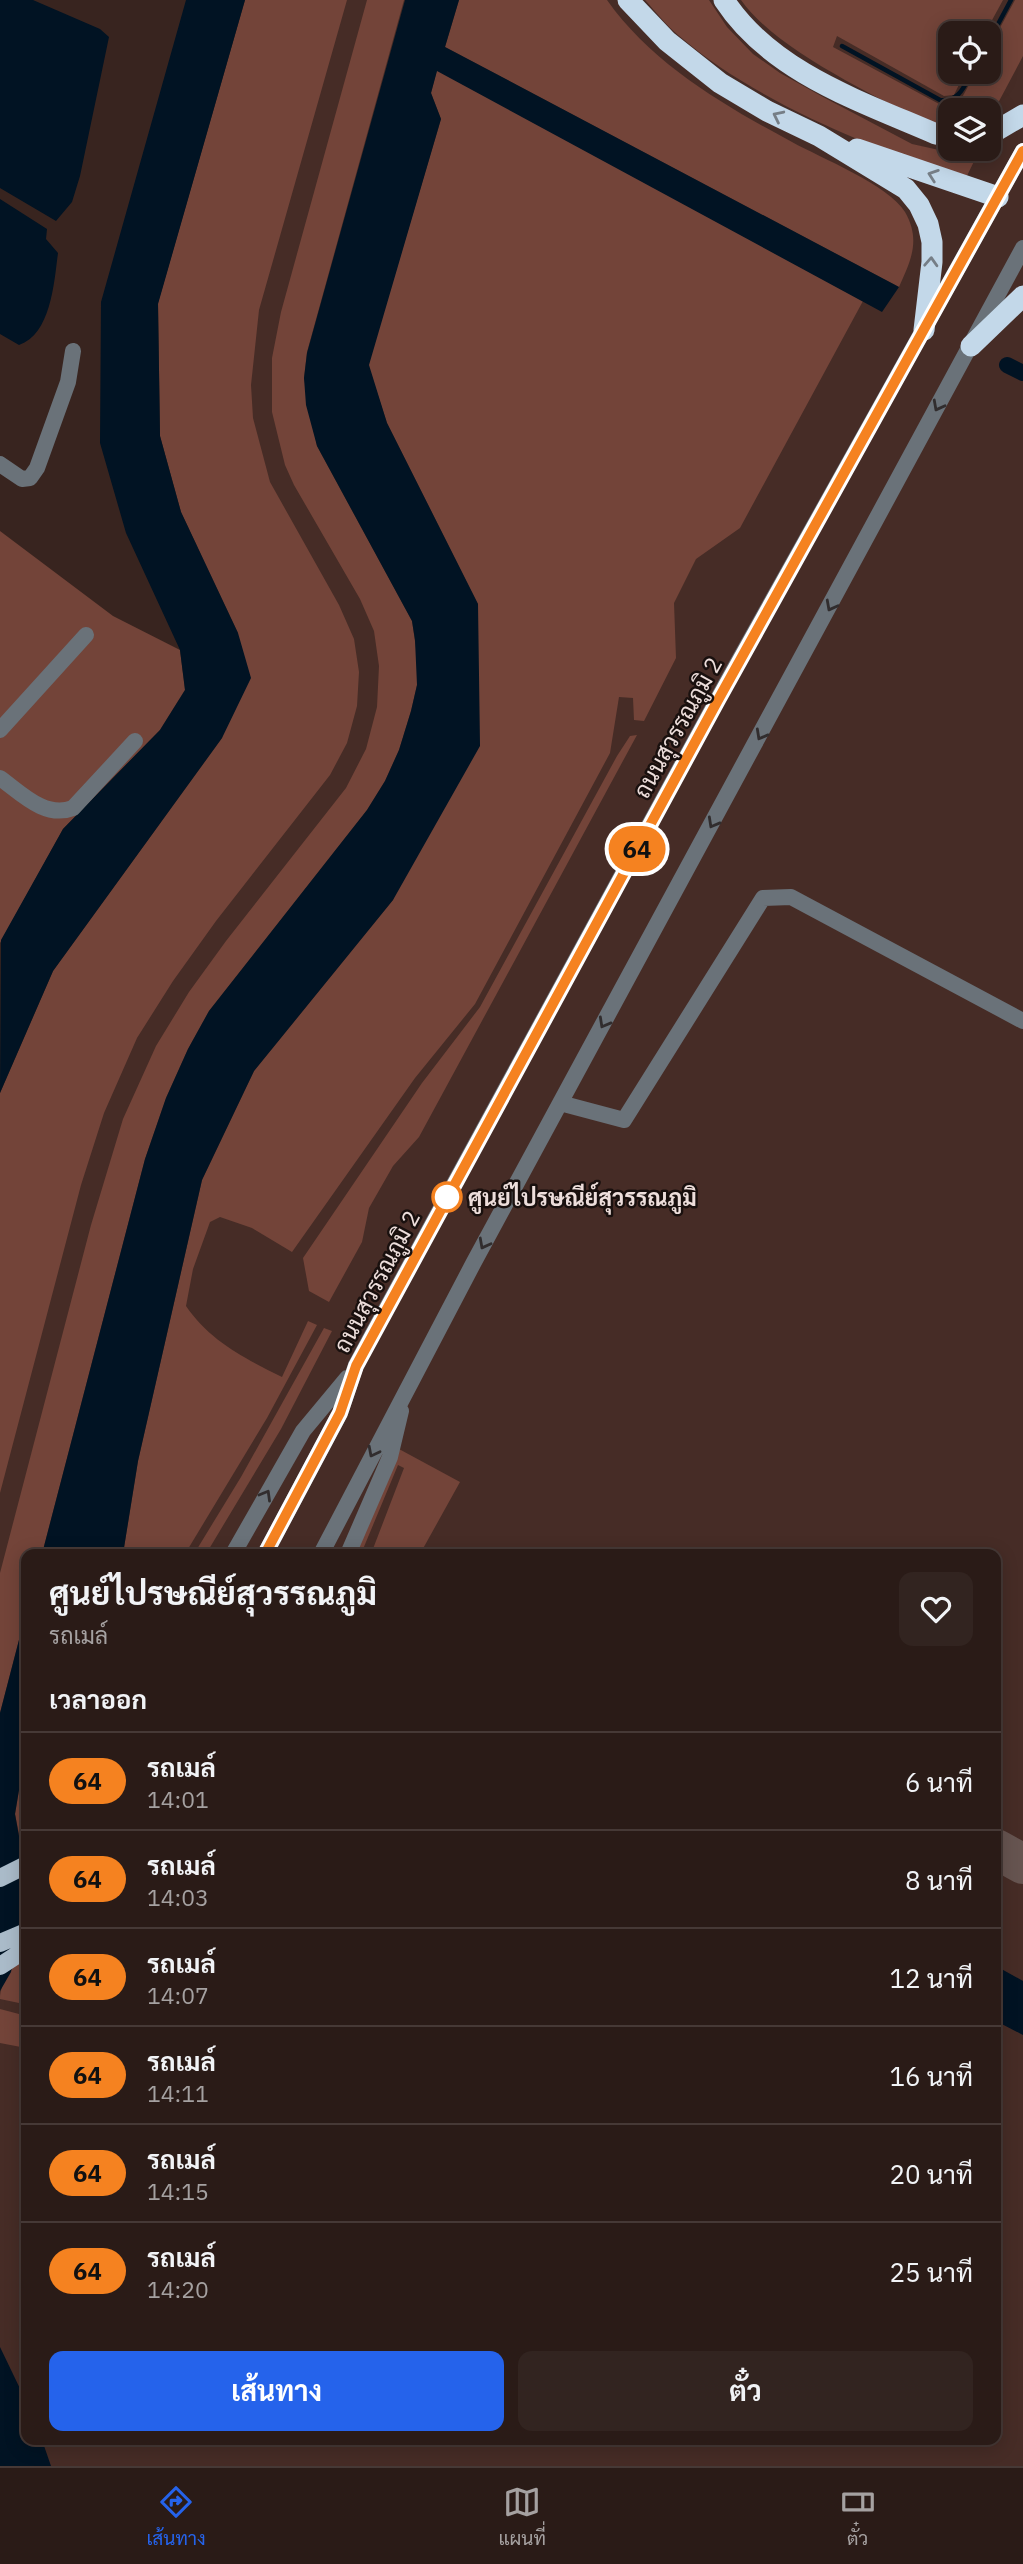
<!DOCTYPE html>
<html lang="th">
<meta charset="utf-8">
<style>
:root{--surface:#2a1b17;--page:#322420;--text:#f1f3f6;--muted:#a5a1a1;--line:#463936;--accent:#2563eb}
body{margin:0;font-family:"IBM Plex Sans",Sarabun,sans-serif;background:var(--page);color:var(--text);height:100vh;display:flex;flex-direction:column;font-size:26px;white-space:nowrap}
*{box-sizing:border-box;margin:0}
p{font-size:23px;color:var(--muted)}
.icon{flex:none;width:38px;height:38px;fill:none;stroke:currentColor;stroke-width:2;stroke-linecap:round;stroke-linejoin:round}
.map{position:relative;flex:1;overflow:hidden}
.details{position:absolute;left:21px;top:1549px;width:980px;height:896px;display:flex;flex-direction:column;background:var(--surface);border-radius:14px;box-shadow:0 4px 18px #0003,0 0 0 2px var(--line)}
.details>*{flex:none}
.badge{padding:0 14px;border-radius:23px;font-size:24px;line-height:46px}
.fabs{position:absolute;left:938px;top:21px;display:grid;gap:14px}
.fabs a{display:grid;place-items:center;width:63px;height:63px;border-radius:14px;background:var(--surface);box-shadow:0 4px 18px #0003,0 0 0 2px var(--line);font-size:35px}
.map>.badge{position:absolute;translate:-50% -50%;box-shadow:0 0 0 4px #fff}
h2{padding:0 28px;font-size:26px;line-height:63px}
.round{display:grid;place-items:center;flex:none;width:74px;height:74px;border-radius:14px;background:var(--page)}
.headline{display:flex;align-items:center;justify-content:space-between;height:119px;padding:0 28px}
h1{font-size:33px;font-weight:700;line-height:52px}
.cta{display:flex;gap:14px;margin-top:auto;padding:14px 28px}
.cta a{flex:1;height:80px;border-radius:14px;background:var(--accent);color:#fff;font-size:28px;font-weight:700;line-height:80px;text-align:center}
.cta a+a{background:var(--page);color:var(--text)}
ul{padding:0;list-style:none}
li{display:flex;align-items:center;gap:21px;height:98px;padding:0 28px;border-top:2px solid var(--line)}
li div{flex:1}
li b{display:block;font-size:26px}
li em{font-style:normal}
li .badge{min-width:77px;font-weight:700;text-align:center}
.tabs{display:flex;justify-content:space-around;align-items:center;height:98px;border-top:2px solid var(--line);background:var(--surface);font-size:19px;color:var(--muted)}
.tabs a{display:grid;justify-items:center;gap:4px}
.tabs .active{color:var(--accent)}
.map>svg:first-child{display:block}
</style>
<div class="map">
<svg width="1023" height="2466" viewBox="0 0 1023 2466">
<rect width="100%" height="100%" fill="#38241f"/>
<!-- built -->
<path fill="#462c26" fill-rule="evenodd" d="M282,0H1023V2466H0V1258L149,901ZM950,33H989V72H950ZM950,110H989V149H950ZM26,1554H996V2440H26Z"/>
<!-- green -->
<path fill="#734439" d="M245,0H347L259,310L251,385L253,418L270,482L339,605L354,639L359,672L357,706L347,743L330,775L216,921L173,981L137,1038L104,1113L81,1185L0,1493V1093L53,971L222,738L238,633L181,512L160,436L158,303Z
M367,0H404L307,352L304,378L317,446L412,621L418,662L417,685L411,711L399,750L385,781L367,810L209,1011L188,1049L166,1098L145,1159L42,1554H26V1613L0,1713V1573L91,1225L123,1119L156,1046L189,992L226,941L346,788L366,749L377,707L379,666L374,631L360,599L294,485L285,465L272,412V358L281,312Z
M459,0H607C652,64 725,106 792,142C821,158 889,185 905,212C921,240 911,260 899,287L445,47Z
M645,0H709L727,27L753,54L780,73L823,97L912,144L957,154L980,149L964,182C865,143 760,105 678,35C666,25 656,12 645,0Z
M741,0H1003L985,33H950V72H965L954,95L944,96L837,36L833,47L941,105L959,103L976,72H989V48L1015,0H1023V56L997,105L989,112L950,110V129L931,126C875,95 777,51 741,0Z
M437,70L863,301L740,528L696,559L674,603L676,658L644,721L634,720L633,698L619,697L610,753L475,1004L415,1078L292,1252L252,1228L220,1217L210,1222L193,1269L186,1306C210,1341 244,1358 282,1377L308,1321L317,1325L267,1418L185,1554H123L138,1461L202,1180L254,1071L393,900L478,604L387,423L368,365L441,119L431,93Z
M0,531L113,616L180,650L185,690L160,730L63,829L0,943Z
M637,735L419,1137L393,1166L369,1208L362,1242L329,1302L309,1291L303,1258L422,1083L480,1007L617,756L630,736Z
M324,1328L332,1331L281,1429L206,1554H194L241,1477Z
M399,1449L460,1482L420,1554H371L404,1468L398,1465L361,1554H353Z
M26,1762V1830L19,1834L15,1814L23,1766Z
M26,1956V1999L19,2003L0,1999C0,1982 13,1965 26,1956Z
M0,2009L19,2014L26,2009V2048L0,2043Z"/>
<!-- water -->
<path fill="#011323" d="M0,0H33L100,29L109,37L80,176L72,202L56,221L0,188Z
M186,0H245L158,304L160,436L181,512L238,633L251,678L222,738L53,971L0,1093L1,940L63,829L160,730L185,690L180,650L126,533L100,443L101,302Z
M405,0H459L445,47L899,287L882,312L437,71L431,93L441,119L369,365L387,423L478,604L480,746L393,900L254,1071L202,1180L138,1461L123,1554H42L145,1159L166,1098L188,1049L209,1011L367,810L385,781L399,750L411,711L417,685L415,640L412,621L317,446L306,405L304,378L307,353Z
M0,199L47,229L46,239L58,253C54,283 51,334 19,345L0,334Z
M26,1613V1762L23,1766L15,1814L26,1875V1897L11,1972L0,1991V1713Z
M996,1966L1023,1981V2035L996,2021Z
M0,2347L26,2401V2440H42L51,2466H0Z"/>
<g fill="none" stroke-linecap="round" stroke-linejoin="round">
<!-- stream -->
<path stroke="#011323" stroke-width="4.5" d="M989,41L1011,0
M842,46L940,100C959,102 964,87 972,72"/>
<!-- canal -->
<path stroke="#011323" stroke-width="16" d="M1007,365L1023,373"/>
<!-- taxiway -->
<path stroke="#665450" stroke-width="40" d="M996,1849L1023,1864"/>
<!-- minor -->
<path stroke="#6a7279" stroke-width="16" d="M0,464L22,479L30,478L37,468L68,382L73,351
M0,730L86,635
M0,778C21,793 45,819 73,808L135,741
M560,1103L624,1120L763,898L791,897L1023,1021
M233,1554L303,1431L347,1378
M265,1554L340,1413L356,1365L372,1335L728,680L1023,151
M321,1554L474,1262L1023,248
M348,1554L390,1457L401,1411"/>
<!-- major -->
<path stroke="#aabbc9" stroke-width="18" d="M0,1878L26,1865
M0,1943L26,1932
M0,1966L26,1949"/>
<!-- highway -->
<path stroke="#c3d8e9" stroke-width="21" d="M628,0L667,41L720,83L767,111L819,136L906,189L919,205L928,224L932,242V262L924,330
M724,0C771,72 860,101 936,134L950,137
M989,135L1023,115
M857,149L998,197
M971,346L1023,296"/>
</g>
<!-- one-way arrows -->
<defs><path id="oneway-chevron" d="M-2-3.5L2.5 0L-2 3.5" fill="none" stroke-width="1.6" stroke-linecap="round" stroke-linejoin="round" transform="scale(1.75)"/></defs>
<g stroke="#767e86">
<use href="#oneway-chevron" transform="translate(778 116) rotate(-154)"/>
<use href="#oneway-chevron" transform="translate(933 175) rotate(-161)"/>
<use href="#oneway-chevron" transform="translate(931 262) rotate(-87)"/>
</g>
<g stroke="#312d2e">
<use href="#oneway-chevron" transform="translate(938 406) rotate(118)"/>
<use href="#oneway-chevron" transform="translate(831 606) rotate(118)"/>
<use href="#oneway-chevron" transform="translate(761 735) rotate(119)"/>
<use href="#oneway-chevron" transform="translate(713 823) rotate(119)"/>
<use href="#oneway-chevron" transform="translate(604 1023) rotate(119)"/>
<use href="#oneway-chevron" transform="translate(484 1244) rotate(118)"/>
<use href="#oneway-chevron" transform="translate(373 1452) rotate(117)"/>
<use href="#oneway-chevron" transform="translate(266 1495) rotate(-60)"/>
</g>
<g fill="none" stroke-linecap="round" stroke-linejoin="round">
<!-- line casing -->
<g stroke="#fff" stroke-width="16">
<path id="line" d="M265,1554L340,1413L356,1366L718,700L1023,151"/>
</g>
<!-- line -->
<use href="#line" stroke="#f58220" stroke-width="10"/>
</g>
<!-- markers -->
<circle fill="#fff" stroke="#f58220" stroke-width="3.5" cx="447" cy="1197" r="14"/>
<g text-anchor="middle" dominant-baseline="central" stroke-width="5" stroke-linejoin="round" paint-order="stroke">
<!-- street labels -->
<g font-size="23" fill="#eddedb" stroke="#19100e">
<text transform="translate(677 727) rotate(-61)">ถนนสุวรรณภูมิ 2</text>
<text transform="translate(376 1281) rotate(-62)">ถนนสุวรรณภูมิ 2</text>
</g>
<!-- stop labels -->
<g font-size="23" font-weight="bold" fill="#eddedb" stroke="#19100e" text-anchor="start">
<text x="468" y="1197">ศูนย์ไปรษณีย์สุวรรณภูมิ</text>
</g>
</g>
</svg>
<div class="fabs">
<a><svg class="icon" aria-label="locate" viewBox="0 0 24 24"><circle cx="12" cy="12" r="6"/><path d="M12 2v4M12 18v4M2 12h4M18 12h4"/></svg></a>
<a><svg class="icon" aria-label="layers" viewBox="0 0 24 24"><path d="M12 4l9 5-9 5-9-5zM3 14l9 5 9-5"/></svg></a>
</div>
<b class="badge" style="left:637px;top:849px;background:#f58220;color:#111">64</b>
<section class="details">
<div class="headline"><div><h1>ศูนย์ไปรษณีย์สุวรรณภูมิ</h1><p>รถเมล์</p></div><a class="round"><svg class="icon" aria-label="heart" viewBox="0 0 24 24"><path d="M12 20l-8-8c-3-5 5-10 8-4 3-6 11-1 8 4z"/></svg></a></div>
<h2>เวลาออก</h2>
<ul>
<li><span class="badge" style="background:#f58220;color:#111">64</span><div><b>รถเมล์</b><p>14:01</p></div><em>6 นาที</em></li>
<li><span class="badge" style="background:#f58220;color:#111">64</span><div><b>รถเมล์</b><p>14:03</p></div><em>8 นาที</em></li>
<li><span class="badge" style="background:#f58220;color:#111">64</span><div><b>รถเมล์</b><p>14:07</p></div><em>12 นาที</em></li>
<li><span class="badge" style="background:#f58220;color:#111">64</span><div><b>รถเมล์</b><p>14:11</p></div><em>16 นาที</em></li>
<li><span class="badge" style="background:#f58220;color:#111">64</span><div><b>รถเมล์</b><p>14:15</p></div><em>20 นาที</em></li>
<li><span class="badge" style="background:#f58220;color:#111">64</span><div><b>รถเมล์</b><p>14:20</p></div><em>25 นาที</em></li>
</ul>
<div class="cta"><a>เส้นทาง</a><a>ตั๋ว</a></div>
</section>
</div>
<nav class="tabs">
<a class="active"><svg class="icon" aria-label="directions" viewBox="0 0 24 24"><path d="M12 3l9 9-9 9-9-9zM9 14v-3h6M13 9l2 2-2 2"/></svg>เส้นทาง</a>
<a><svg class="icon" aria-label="map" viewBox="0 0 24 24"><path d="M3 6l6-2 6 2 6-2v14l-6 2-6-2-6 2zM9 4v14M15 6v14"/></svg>แผนที่</a>
<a><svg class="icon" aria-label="tickets" viewBox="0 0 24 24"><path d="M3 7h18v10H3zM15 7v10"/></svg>ตั๋ว</a>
</nav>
